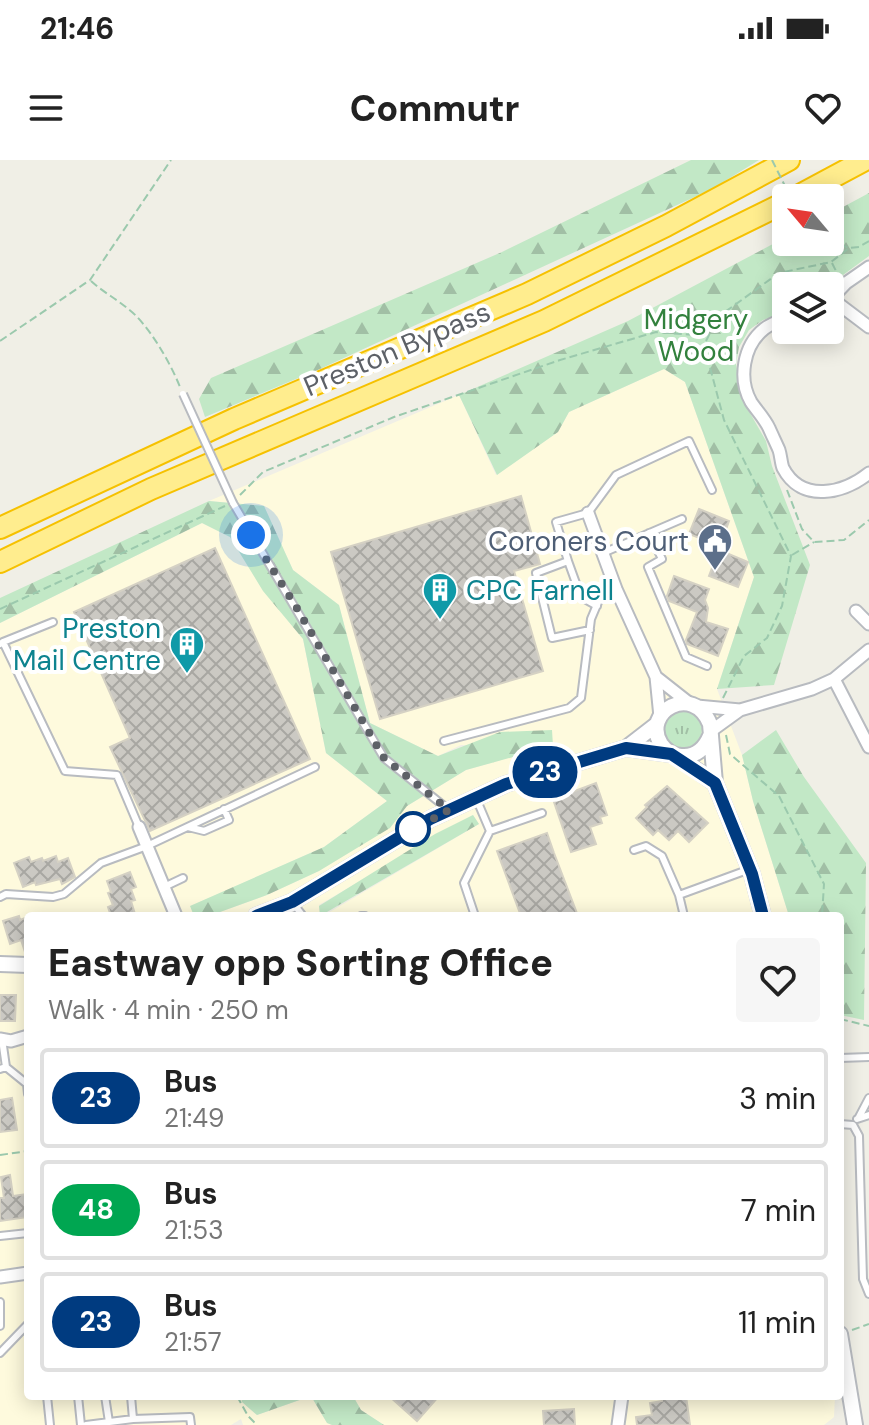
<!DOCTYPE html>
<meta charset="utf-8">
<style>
:root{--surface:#fff;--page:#f6f6f6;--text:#222;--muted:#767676;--line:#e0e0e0}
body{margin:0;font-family:"DM Sans",sans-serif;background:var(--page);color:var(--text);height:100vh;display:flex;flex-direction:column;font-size:30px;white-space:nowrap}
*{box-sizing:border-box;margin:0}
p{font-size:26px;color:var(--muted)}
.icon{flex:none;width:44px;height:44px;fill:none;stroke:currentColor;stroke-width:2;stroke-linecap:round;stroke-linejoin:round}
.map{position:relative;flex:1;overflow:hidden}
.drawer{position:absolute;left:24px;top:752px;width:820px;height:488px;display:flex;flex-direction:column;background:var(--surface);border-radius:8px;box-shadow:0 4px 20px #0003}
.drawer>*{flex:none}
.badge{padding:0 16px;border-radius:26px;font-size:28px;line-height:52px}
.needle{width:52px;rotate:299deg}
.buttons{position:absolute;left:772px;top:24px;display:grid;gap:16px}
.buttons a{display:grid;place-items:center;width:72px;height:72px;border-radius:8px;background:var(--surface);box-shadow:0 4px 20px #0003;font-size:40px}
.you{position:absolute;width:40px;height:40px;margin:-20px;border:6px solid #fff;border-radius:50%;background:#1a73e8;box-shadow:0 0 0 12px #1a73e833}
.map>.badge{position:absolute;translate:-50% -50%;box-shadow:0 0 0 4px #fff}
.round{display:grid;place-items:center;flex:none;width:84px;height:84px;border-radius:8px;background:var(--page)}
.overview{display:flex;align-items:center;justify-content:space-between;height:136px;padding:0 24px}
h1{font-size:38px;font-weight:800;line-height:60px}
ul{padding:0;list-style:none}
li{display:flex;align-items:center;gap:24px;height:100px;margin:0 16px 12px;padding:0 8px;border:4px solid var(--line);border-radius:8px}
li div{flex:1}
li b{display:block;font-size:30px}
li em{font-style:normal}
li .badge{min-width:88px;font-weight:700;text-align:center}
.status{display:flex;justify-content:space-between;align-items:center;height:56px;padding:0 40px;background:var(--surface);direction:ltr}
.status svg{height:22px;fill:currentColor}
header{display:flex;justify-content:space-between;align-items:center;height:104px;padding:0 24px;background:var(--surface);font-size:36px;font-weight:800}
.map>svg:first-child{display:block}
</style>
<div class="status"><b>21:46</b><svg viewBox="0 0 49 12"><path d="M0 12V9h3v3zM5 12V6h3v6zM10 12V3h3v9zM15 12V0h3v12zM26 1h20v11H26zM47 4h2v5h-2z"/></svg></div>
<header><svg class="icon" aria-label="menu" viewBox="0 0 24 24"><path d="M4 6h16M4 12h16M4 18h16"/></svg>Commutr<svg class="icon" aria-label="heart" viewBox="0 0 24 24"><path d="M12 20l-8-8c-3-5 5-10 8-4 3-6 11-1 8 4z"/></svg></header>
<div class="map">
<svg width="869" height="1265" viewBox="0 0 869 1265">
<defs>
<pattern id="grass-tufts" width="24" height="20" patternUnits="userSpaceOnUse" patternTransform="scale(2)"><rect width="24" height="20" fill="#c2e8c6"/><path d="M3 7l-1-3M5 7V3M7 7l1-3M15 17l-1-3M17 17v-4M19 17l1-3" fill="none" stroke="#a1bfa5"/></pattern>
<pattern id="forest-firs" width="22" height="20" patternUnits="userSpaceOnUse" patternTransform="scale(2)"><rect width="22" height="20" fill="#c2e8c6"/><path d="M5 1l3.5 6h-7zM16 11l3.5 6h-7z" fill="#a1bfa5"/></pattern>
<pattern id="building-cross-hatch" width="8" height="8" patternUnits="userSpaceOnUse" patternTransform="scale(2)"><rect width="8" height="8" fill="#cbc9c3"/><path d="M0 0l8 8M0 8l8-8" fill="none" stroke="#a8a7a2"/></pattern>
</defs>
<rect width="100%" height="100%" fill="#f0efe6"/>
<!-- commercial -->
<path fill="#fefadd" d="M664,209L685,222L754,417L717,529L742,595L753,641L789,756H323L479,664L473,655L319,745L320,756H209L267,735L319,711L389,668L407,646L466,610L553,585H461L438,596L370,563L339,445L293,410L264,346L209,341L459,235L496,315L558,272L569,252Z
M202,363L230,377L263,430L303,479L326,593L387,641L324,687L191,746L194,756H28V1236H241L242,1242L257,1255L311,1236L327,1263L332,1265H243L241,1259L231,1265H0V463Z
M353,1236H835L834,1257L824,1265H384L361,1250Z"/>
<!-- grass -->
<path fill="url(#grass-tufts)" d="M664 569a19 19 0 1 1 38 0a19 19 0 1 1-38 0Z"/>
<!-- forest -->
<path fill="url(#forest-firs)" d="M691,0H759L712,29L320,209L205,257L199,239L211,218L502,92Z
M869,33V96L828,126H786V152L763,160L749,170L739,187L736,204L742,239L766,281L772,306L810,405L774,525L717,529L754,417L685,222L664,209L569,252L558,272L497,315L459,235L628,161L786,77V82H830V54Z
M209,341L264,346L293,410L339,445L370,563L438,596L500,572L552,570L553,586L466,610L407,646L390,668L319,711L267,735L209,756H194L190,746L324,687L387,641L326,593L303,479L263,431L230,377L202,363L0,463V438Z
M776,570L804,617L866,703L864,860L840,855V756H789L753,641L742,595Z
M473,655L479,664L320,756L319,746L435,674Z
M241,1236H353L361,1250L384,1265H332L327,1263L311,1236L257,1255L242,1242Z"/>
<!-- building -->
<path fill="url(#building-cross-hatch)" stroke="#d5d1c4" stroke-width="2" d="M521,336L540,404L514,411L543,511L380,559L331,392Z
M699,349L729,361L720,386L689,374Z
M215,388L310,599L150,671L110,587L130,578L74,452Z
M719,390L748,402L738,427L709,416Z
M674,416L709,429L705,440L708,448L706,462L728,469L718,496L687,484L686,480L697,452L669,441L667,436Z
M596,623L607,655L600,657L602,663L590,667L596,684L571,692L553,639Z
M667,626L708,663L689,682L678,671L669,680L658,670L653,675L636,658L647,647L645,645Z
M547,673L554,693L578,756H521L497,691Z
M56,696L58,702L68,698L75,717L62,724L60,719L36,725L35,722L23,727L14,703L29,697L31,702L42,698L43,701Z
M130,712L136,727L131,729L135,740L131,741L135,754L111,756L108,747L113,745L108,733L111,732L107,721Z
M19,756L20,760L28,757V795H26L21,780L10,784L3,761Z
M0,835H16L15,861H0Z
M12,938L17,970L0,972V940Z
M10,1015L13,1036L28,1034V1057L0,1061V1038H4L1,1017Z
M389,1236H439L417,1261Z
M686,1236L690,1265H637L636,1257L652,1255L650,1243L662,1241V1237Z
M574,1249L575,1265H544L543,1251Z"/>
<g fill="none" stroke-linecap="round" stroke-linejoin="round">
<!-- service casing -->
<g stroke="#b8bbc0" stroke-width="10">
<path id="service" d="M233,343L384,598L449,650
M649,373L662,399L648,407L686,497L707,506
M603,393L682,359
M568,401L556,362L588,353L616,315L689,281L712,330
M590,470L552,478L536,413L568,401L581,437L597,446
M3,482L53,462
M0,484L3,482L65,611L117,615L139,667
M444,581L569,548L581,538L591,459L599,440L616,429
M476,638L490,671L542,653
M188,667L204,671L229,660L224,649
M634,690L646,686L662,696L679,735L750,709
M164,727L183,718
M679,735L684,756
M0,737L6,734L53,737L64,734L101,703L147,686L315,607
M292,742L303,756
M361,756H365
M475,756L464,723L490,671
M840,898L869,897
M6,907L27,924L28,934
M0,909L6,907L2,879
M859,957L869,938
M857,959L869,955
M840,964L853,965L859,976L863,1119L869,1134
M0,1076L28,1073
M0,1142V1166
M0,1193L28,1164
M47,1236L50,1265
M78,1236L81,1265
M105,1236L109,1262
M131,1236L133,1259
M86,1265L133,1259L190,1257L191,1265"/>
</g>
<!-- minor casing -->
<g stroke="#b8bbc0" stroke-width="15">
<path id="minor" d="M832,139L869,167
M830,140L846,123L869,107
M786,158C779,161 770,164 764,169C743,186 738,219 751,242C757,251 764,258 769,268C772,275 776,283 779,290C781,296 781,303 783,308C802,344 844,333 869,313
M588,353L616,429L656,517L660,557
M856,451L869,464
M656,517L689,543
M834,519L869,587
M697,546L740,550
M711,571L740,550L812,529L834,519L869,490
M139,667L176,756
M0,879L11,881L28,876
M0,1117L28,1113
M618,1265L622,1236"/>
</g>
<!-- tertiary casing -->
<g stroke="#b8bbc0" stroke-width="18">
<path id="tertiary" d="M710,576C705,588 696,597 682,596C673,596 666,591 661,584C641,552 693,522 710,564L715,623L752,714L763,756
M626,588L671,594
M676,596L715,623
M256,756L292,742L430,659L506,624L626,588L657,564
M0,804L28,805
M840,1174L855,1265"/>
</g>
<!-- motorway casing -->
<g stroke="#f6c100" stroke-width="24">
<path id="motorway" d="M794,38L865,0
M0,368L234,259L527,134L666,66L789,0
M0,402L151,329L544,161L786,42"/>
</g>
<!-- path -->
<path stroke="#9bc9ad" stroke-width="2" stroke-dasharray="8 4" stroke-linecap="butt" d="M830,78L848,88
M832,103L838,115
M91,121C103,132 115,138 127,148C148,163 171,204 180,227
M0,181L90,120L171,0
M787,330L802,369L814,382L844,380L869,360
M240,335L263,312L394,257L560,200L656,172L707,176
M792,395L814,382
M0,449L225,346
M723,538L744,496L767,478L782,446L791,396L724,260L704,185L718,157L779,113L831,102L849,88L859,87L869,81
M726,575L730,594L779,636L824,724L822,756
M840,859L869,866
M0,995L28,991
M852,1170L869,1164
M237,1236L248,1256L257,1265"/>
<!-- service -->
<use href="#service" stroke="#fff" stroke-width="6"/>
<!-- minor -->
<use href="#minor" stroke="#fff" stroke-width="11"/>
<!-- tertiary -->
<use href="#tertiary" stroke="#fff" stroke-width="14"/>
<!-- motorway -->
<use href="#motorway" stroke="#ffed8e" stroke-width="20"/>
<!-- service-bridge casing -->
<g stroke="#b8bbc0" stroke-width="10" stroke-linecap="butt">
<path id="service-bridge" d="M183,234L233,343"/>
</g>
<!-- path-bridge -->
<path stroke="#9bc9ad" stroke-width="2" stroke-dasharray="8 4" stroke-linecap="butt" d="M772,0L791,38"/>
<!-- service-bridge -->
<use href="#service-bridge" stroke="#fff" stroke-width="6"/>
</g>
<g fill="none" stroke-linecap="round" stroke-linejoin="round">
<!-- line casing -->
<g stroke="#fff" stroke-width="18">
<path id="line" d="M256,756L292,742L430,659L506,624L626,588L671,594L715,623L752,714L763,756"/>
</g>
<!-- line -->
<use href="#line" stroke="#003b80" stroke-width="12"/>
<!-- walk -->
<path stroke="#5d6167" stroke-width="8" stroke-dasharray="0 14.4" d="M251,375L295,445L384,598L449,650L407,673L413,669"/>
</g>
<!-- icons -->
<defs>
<g id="civic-pin" transform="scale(1.8)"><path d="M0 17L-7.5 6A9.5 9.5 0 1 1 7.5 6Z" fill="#5c6f8a" stroke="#fff"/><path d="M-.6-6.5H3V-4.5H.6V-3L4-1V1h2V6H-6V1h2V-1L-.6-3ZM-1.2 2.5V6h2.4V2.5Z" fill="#fff"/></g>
<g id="building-pin" transform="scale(1.8)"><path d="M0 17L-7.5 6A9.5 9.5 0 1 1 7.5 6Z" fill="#0f9aa8" stroke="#fff"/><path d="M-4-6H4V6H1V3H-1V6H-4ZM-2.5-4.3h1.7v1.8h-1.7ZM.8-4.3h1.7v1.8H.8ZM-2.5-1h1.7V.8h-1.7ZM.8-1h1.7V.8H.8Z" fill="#fff"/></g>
</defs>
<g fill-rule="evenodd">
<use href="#civic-pin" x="715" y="381"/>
<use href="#building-pin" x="440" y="430"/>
<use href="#building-pin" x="187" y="484"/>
</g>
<!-- markers -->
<circle fill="#fff" stroke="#003b80" stroke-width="4" cx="413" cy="669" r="16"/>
<g text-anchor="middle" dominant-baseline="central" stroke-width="8" stroke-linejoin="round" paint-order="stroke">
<!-- park labels -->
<g font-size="28" fill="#32813d" stroke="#fff">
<text x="696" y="159">Midgery<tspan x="696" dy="32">Wood</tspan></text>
</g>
<!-- street labels -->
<g font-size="28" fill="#5d6167" stroke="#fff">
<text transform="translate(397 189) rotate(-23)">Preston Bypass</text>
</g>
<!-- service labels -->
<g font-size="28" fill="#4e5e75" stroke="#fff" text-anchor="end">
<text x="689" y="381">Coroners Court</text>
</g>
<!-- culture labels -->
<g font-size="28" fill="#0d838f" stroke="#fff" text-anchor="start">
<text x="466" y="430">CPC Farnell</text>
<text x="161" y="468" text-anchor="end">Preston<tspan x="161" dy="32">Mail Centre</tspan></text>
</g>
</g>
</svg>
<div class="buttons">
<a><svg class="needle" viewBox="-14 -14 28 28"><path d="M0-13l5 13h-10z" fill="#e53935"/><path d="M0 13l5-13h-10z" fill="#767676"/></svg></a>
<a><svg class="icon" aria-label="layers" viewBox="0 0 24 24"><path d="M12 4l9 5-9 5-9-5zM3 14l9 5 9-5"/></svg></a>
</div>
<div class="you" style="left:251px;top:375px"></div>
<b class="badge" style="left:545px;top:612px;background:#003b80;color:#fff">23</b>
<section class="drawer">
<div class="overview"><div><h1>Eastway opp Sorting Office</h1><p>Walk · 4 min · 250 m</p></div><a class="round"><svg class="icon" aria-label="heart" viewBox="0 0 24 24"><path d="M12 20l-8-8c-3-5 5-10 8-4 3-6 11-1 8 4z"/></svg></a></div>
<ul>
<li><span class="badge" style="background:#003b80;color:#fff">23</span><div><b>Bus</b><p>21:49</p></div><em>3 min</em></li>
<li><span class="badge" style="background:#00a651;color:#fff">48</span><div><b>Bus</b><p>21:53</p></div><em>7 min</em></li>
<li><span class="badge" style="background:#003b80;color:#fff">23</span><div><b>Bus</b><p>21:57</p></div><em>11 min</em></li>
</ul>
</section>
</div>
